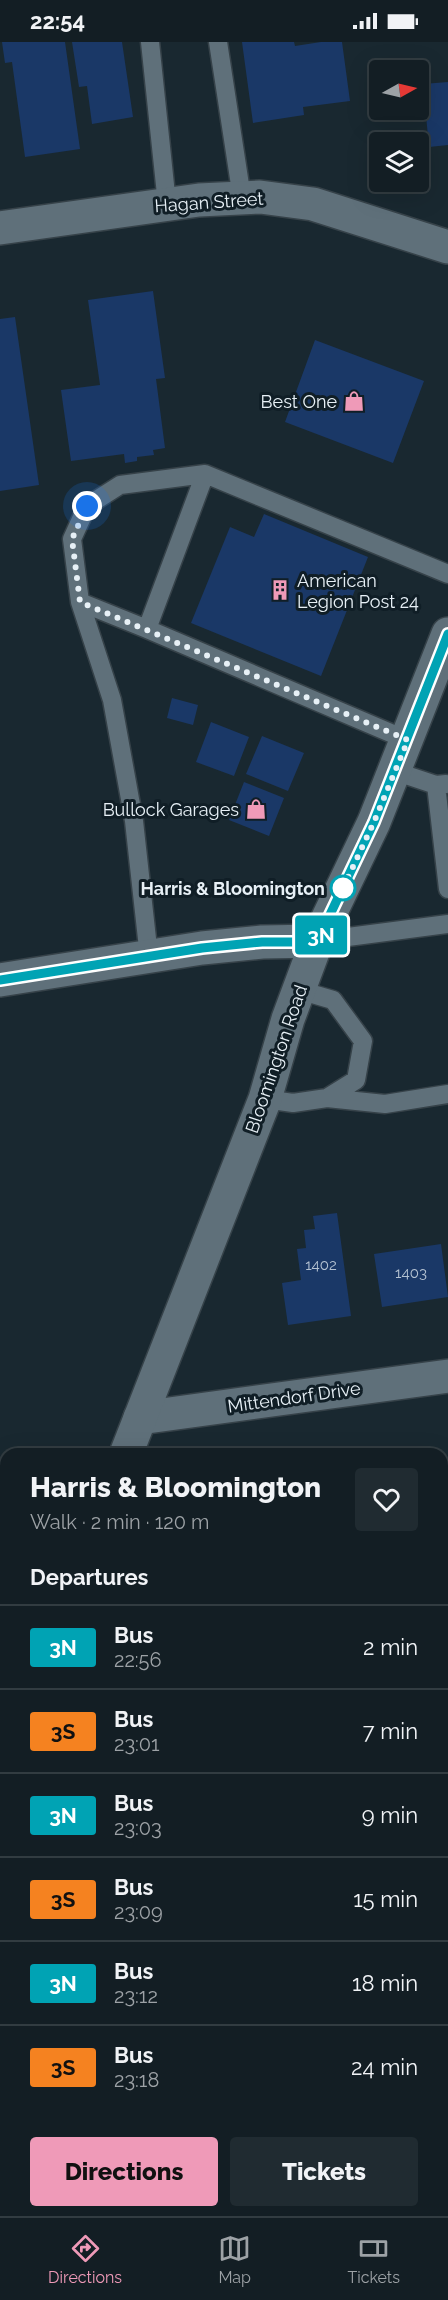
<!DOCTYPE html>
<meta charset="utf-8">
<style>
:root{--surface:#131e24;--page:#202b31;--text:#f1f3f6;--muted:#9da2a6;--line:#323c41;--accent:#ef9ab8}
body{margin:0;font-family:Raleway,sans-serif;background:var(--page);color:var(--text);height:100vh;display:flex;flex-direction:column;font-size:22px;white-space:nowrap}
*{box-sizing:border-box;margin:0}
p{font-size:20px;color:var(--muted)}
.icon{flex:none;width:33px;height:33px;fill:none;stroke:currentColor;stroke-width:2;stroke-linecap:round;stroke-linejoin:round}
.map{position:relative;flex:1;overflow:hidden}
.details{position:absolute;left:0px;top:1406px;width:448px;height:770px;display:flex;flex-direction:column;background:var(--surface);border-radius:18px 18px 0 0;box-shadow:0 6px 24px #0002,0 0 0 2px var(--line)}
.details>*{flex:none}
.badge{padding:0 12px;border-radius:4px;font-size:21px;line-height:39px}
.needle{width:39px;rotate:82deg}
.fabs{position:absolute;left:369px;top:18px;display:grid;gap:12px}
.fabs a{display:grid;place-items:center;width:60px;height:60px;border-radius:6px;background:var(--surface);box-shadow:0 6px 24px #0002,0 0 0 2px var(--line);font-size:30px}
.you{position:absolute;width:30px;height:30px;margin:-15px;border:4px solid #fff;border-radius:50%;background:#1a73e8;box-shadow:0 0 0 9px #1a73e833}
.map>.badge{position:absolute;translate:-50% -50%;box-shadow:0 0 0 3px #fff}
h2{padding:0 30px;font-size:22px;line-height:54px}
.round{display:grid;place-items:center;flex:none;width:63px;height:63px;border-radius:6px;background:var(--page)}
.head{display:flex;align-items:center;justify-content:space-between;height:102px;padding:0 30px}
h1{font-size:28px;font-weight:800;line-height:45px}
.button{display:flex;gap:12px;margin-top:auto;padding:12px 30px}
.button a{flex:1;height:69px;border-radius:6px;background:var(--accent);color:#111;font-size:24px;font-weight:800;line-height:69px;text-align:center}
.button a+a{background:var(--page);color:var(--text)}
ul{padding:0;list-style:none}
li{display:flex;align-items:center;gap:18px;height:84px;padding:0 30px;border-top:2px solid var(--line)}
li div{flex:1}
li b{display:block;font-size:22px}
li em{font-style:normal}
li .badge{min-width:66px;font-weight:700;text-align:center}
.status{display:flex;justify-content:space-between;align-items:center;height:42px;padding:0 30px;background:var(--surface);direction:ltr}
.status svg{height:16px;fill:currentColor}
.menu{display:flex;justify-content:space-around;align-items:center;height:84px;border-top:2px solid var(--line);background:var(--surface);font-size:16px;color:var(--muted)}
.menu a{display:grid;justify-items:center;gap:3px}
.menu .active{color:var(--accent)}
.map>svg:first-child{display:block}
</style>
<div class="status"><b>22:54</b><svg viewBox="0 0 49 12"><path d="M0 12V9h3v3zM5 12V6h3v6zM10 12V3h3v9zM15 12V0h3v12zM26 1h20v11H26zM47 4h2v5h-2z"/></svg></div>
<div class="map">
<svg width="448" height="2174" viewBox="0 0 448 2174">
<rect width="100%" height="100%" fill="#192830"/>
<!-- building -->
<path fill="#1a3867" d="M2,0H65L80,107L25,115L12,20L5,21Z
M72,0H122L133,75L92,82L87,44L79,45Z
M242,0H294L295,4L321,0H342L350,59L303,65L304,73L253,81Z
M448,40V103L429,105L423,42Z
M153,249L165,336L156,337L165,406L153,408L154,413L137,415V419L125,421L124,412L71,419L61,348L100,343L88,258Z
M15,275L39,443L0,449V277Z
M315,298L424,339L393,421L285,380Z
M264,472L368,515L321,634L191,581L230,485L254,495Z
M172,656L198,663L193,683L167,676Z
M211,680L249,695L234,734L196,720Z
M262,694L304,711L288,749L246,732Z
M244,740L284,756L269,794L229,778Z
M337,1171L351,1274L288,1283L282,1241L301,1238L297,1207L306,1206L304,1188L315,1187L313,1174Z
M441,1202L448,1255L382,1265L374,1212Z
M5,2160L6,2169H56L55,2174H2Z
M91,2169H139V2174H91Z"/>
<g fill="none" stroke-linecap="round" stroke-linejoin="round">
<!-- service casing -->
<g stroke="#364249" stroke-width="21">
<path id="service" d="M150,0L167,162
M218,0L242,156
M80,560L147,587
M407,698L147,587L205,432L448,532
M394,729L436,743L446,742
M436,743L448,847
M317,899L448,882
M149,915L134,779L112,658L80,560L72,497L87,464L120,443L205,432
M327,1056L385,1062L448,1052
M265,1057L293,1061L327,1056L356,1038L363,999L333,958L299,948"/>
</g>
<!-- minor casing -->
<g stroke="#364249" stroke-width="36">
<path id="minor" d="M0,938L202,906L262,900L317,899
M140,1376L448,1334"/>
</g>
<!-- tertiary casing -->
<g stroke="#364249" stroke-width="36">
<path id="tertiary" d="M0,186L199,158L260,155L313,162L448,205"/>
</g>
<!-- secondary casing -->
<g stroke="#364249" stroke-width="36">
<path id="secondary" d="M126,1412L265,1057L288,977L317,899L374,780L448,592
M0,1731L6,1716"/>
</g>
<!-- service -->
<use href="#service" stroke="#5f707a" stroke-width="18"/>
<!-- minor -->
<use href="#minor" stroke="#5f707a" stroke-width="33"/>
<!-- tertiary -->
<use href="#tertiary" stroke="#5f707a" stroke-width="33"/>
<!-- secondary -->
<use href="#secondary" stroke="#5f707a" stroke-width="33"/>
</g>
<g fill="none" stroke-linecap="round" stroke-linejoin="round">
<!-- line casing -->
<g stroke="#fff" stroke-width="14">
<path id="line" d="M0,938L202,906L262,900H317L374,780L448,592"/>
</g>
<!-- line -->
<use href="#line" stroke="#00a3b4" stroke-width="9"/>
<!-- walk -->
<path stroke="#e7f0f6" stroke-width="6" stroke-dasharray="0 10.8" d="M87,464L72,497L80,560L408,698L374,780L343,846"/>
</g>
<!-- icons -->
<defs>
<g id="shop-bare" transform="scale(1.62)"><path d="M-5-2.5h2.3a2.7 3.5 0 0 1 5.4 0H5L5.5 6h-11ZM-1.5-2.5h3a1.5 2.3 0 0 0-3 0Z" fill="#ef9ab8" stroke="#101e26" stroke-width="2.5" paint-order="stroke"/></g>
<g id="building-bare" transform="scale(1.62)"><path d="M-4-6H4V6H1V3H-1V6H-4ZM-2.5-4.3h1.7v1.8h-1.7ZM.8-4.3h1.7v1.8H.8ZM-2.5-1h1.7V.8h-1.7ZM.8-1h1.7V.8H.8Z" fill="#ef9ab8" stroke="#101e26" stroke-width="2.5" paint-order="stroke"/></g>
</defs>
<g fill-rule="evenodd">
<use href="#shop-bare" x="354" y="359"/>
<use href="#building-bare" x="280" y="548"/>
<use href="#shop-bare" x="256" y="767"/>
</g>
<!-- markers -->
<circle fill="#fff" stroke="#00a3b4" stroke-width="3" cx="343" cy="846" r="12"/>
<g text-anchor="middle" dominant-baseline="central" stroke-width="6" stroke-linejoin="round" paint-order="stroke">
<!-- number labels -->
<g font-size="15" fill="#b4c2d2">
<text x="321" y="1223">1402</text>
<text x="411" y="1231">1403</text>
</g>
<!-- street labels -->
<g font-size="18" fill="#e7f0f6" stroke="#101e26">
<text transform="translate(209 160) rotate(-4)">Hagan Street</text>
<text transform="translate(276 1017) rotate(-71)">Bloomington Road</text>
<text transform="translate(294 1355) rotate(-8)">Mittendorf Drive</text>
</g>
<!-- poi labels -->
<g font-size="18" fill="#e7f0f6" stroke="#101e26" text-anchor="end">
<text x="337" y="359">Best One</text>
<text x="297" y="538" text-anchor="start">American<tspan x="297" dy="21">Legion Post 24</tspan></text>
<text x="239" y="767">Bullock Garages</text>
</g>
<!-- stop labels -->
<g font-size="18" font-weight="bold" fill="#e7f0f6" stroke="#101e26" text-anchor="end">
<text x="325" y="846">Harris &amp; Bloomington</text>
</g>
</g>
</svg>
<div class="fabs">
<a><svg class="needle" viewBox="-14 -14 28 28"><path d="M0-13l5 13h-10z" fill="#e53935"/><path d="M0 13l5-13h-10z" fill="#9da2a6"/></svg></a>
<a><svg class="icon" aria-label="layers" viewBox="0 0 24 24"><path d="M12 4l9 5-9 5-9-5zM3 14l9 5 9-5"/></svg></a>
</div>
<div class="you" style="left:87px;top:464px"></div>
<b class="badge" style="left:321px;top:893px;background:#00a3b4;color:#fff">3N</b>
<section class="details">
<div class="head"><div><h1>Harris &amp; Bloomington</h1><p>Walk · 2 min · 120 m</p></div><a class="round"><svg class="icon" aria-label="heart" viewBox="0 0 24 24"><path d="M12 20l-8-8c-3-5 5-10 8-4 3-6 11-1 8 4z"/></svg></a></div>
<h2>Departures</h2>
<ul>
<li><span class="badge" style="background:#00a3b4;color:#fff">3N</span><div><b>Bus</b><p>22:56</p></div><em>2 min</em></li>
<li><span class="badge" style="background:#f58220;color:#111">3S</span><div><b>Bus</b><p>23:01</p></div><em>7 min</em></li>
<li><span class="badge" style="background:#00a3b4;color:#fff">3N</span><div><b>Bus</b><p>23:03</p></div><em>9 min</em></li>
<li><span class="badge" style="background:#f58220;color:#111">3S</span><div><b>Bus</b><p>23:09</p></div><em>15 min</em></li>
<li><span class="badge" style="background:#00a3b4;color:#fff">3N</span><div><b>Bus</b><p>23:12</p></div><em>18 min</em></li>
<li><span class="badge" style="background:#f58220;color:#111">3S</span><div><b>Bus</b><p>23:18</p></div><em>24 min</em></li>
</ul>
<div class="button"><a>Directions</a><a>Tickets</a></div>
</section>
</div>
<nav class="menu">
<a class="active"><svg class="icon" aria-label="directions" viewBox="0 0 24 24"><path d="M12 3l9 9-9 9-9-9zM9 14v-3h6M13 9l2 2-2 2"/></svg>Directions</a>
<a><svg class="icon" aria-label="map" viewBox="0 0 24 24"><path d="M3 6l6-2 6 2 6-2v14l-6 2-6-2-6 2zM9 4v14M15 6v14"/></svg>Map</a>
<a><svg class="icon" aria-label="tickets" viewBox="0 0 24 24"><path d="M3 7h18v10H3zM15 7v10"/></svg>Tickets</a>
</nav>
